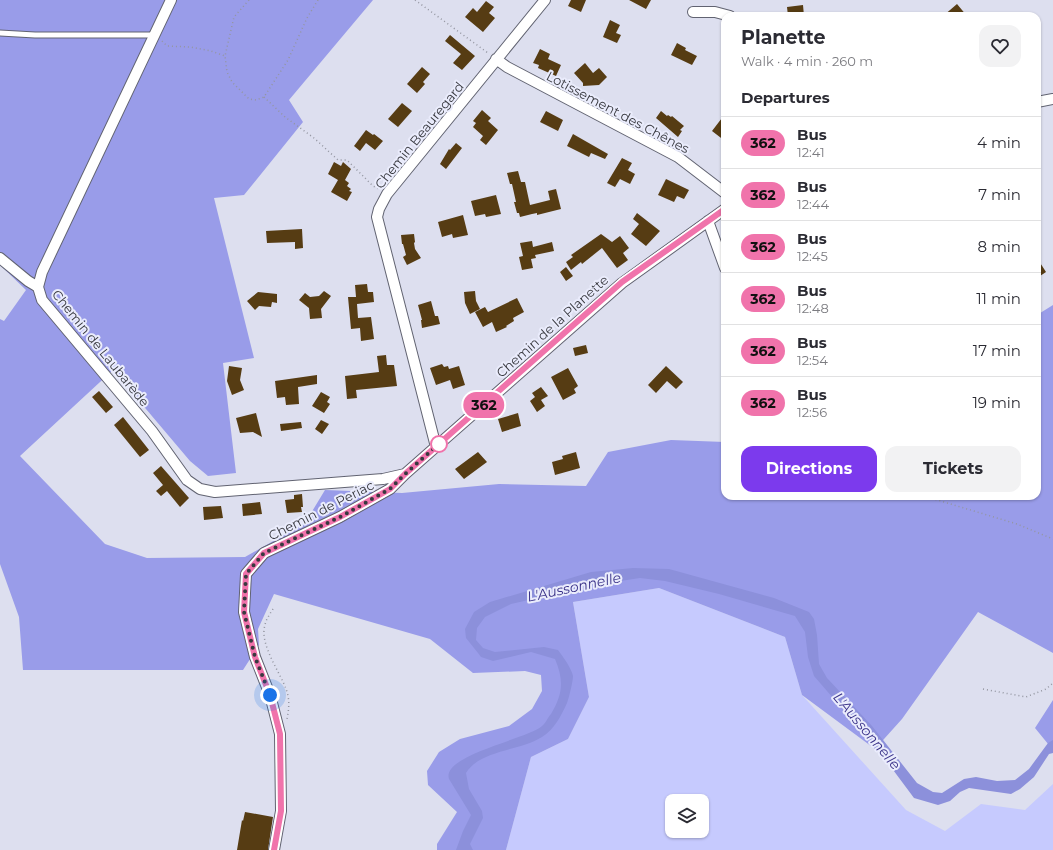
<!DOCTYPE html>
<meta charset="utf-8">
<style>
:root{--surface:#fff;--page:#f2f2f3;--text:#2b2b33;--muted:#7c7c81;--line:#e1e1e2;--accent:#7c3aed}
body{margin:0;font-family:Montserrat,sans-serif;background:var(--page);color:var(--text);height:100vh;display:flex;flex-direction:column;font-size:15px;white-space:nowrap}
*{box-sizing:border-box;margin:0}
p{font-size:13px;color:var(--muted)}
.icon{flex:none;width:22px;height:22px;fill:none;stroke:currentColor;stroke-width:2;stroke-linecap:round;stroke-linejoin:round}
.map{position:relative;flex:1;overflow:hidden}
.drawer{position:absolute;left:721px;top:12px;width:320px;height:488px;display:flex;flex-direction:column;background:var(--surface);border-radius:12px;box-shadow:0 1px 3px #0004}
.drawer>*{flex:none}
.badge{padding:0 8px;border-radius:13px;font-size:14px;line-height:26px}
.fabs{position:absolute;left:665px;top:794px;display:grid;gap:8px}
.fabs a{display:grid;place-items:center;width:44px;height:44px;border-radius:8px;background:var(--surface);box-shadow:0 1px 3px #0004;font-size:20px}
.you{position:absolute;width:20px;height:20px;margin:-10px;border:3px solid #fff;border-radius:50%;background:#1a73e8;box-shadow:0 0 0 6px #1a73e833}
.map>.badge{position:absolute;translate:-50% -50%;box-shadow:0 0 0 2px #fff}
h2{padding:0 20px;font-size:15px;line-height:36px}
.round{display:grid;place-items:center;flex:none;width:42px;height:42px;border-radius:12px;background:var(--page)}
.head{display:flex;align-items:center;justify-content:space-between;height:68px;padding:0 20px}
h1{font-size:19px;font-weight:700;line-height:30px}
.cta{display:flex;gap:8px;margin-top:auto;padding:8px 20px}
.cta a{flex:1;height:46px;border-radius:12px;background:var(--accent);color:#fff;font-size:16px;font-weight:700;line-height:46px;text-align:center}
.cta a+a{background:var(--page);color:var(--text)}
ul{padding:0;list-style:none}
li{display:flex;align-items:center;gap:12px;height:52px;padding:0 20px;border-top:1px solid var(--line)}
li div{flex:1}
li b{display:block;font-size:15px}
li em{font-style:normal}
li .badge{min-width:44px;font-weight:700;text-align:center}
.map>svg:first-child{display:block}
</style>
<div class="map">
<svg width="1053" height="850" viewBox="0 0 1053 850">
<rect width="100%" height="100%" fill="#dddfef"/>
<!-- green -->
<path fill="#c6cafe" fill-rule="evenodd" d="M659,588L785,637L802,695L906,810L945,831L981,804L1025,810L1053,784V850H506L531,757L568,739L589,697L573,602ZM672,801H702V831H672Z"/>
<!-- forest -->
<path fill="#999ce9" d="M0,0H373L289,100L303,122L244,195L214,198L254,358L223,363L236,473L208,476L190,461L113,370L20,456L105,544L147,558L245,557L305,523L325,490L402,493L499,484L586,486L608,452L671,440L725,442V496H1037V315L1053,305V653L978,612L902,719L875,749L802,695L785,637L659,588L573,602L589,697L568,739L531,757L506,850H437V844L457,812L428,785L427,771L439,752L460,739L509,726L532,709L542,691L541,675L525,671L473,673L430,639L274,594L258,629L259,645L243,670H23L19,617L0,564V319L4,321L26,290L0,265Z
M1053,700V750L1035,728Z"/>
<!-- water -->
<path fill="#8c90db" d="M633,568L669,569L774,598L809,612L814,619L817,635L819,664L827,678L872,726L917,783L933,792L942,793L964,779L976,777L997,781L1015,780L1029,769L1048,743L1053,740V753L1049,754L1034,777L1020,789L1011,794L969,788L960,792L950,801L938,805L914,798L879,751L814,676L808,657L805,632L795,616L719,594L665,581L640,578L594,585L511,604L485,617L477,628L476,640L483,648L495,652L544,647L558,650C563,657 571,667 573,676C573,681 569,698 567,703C561,716 554,730 542,737C520,751 480,750 466,773L469,789L482,811L483,818L470,844L473,850H456L463,831L471,815L449,779C441,755 528,739 542,726C546,723 548,717 551,714C563,694 564,680 555,659L531,652L493,661L481,657L478,653L466,638L465,629L474,612L490,602L591,572Z"/>
<!-- building -->
<path fill="#563c13" d="M571,0H586L581,12L568,6Z
M629,0H651L646,9Z
M486,1L494,7L489,13L495,18L483,32L465,17L473,8L477,12Z
M957,4L967,16H943Z
M803,5L804,16H788L787,7Z
M610,20L620,25L616,33L621,35L617,43L603,37Z
M450,35L475,56L462,70L453,63L461,54L445,41Z
M677,43L686,48L685,50L697,56L692,65L671,55Z
M540,49L550,54L548,59L561,65L556,76L538,68L539,65L533,63Z
M585,63L593,73L599,68L607,77L599,85L583,86V83L574,73Z
M422,67L430,74L423,82L425,84L417,93L407,84Z
M402,103L412,111L398,127L388,119Z
M482,110L491,118L488,121L498,130L486,145L480,140L483,136L473,127L476,123L473,121Z
M546,111L563,120L558,131L540,122Z
M661,111L667,116L668,115L671,117L672,116L684,126L680,130L682,131L678,137L656,118Z
M725,114V141L712,131Z
M366,130L373,135L374,134L383,141L375,150L366,143L360,151L354,146Z
M573,134L608,154L605,159L591,153L589,157L567,146Z
M456,143L462,148L446,169L440,164L449,149L450,150Z
M622,158L632,163L628,170L635,174L630,184L620,179L615,187L607,183Z
M334,162L341,166L343,162L351,169L345,180L349,183L347,186L351,189L349,191L352,192L347,201L331,192L338,180L328,174Z
M518,171L521,182H525L530,205L550,200L548,191L556,189L561,209L537,215V213L532,214L520,217L519,213H517L514,202H516L512,184H510L507,173Z
M666,179L689,190L684,199L677,196L674,202L658,195Z
M496,195L501,214L486,217L485,214L475,216L471,201Z
M637,213L660,231L646,246L631,234L639,224L633,219Z
M463,215L468,235L453,238L452,234L442,237L438,222Z
M302,229L303,248L295,249V242L267,243L266,231Z
M414,234L415,242L414,243L415,249L421,258L407,265L403,257L406,255L403,244H402L401,235Z
M601,234L612,242L620,236L629,248L623,253L628,260L617,268L602,248L582,264L581,262L571,270L566,262L573,257L571,255Z
M532,241L533,247L552,242L554,251L535,255L536,258L531,259L533,268L522,270L519,257L523,256L520,243Z
M1037,258L1046,272L1037,278Z
M566,267L573,276L566,281L560,272Z
M367,284L368,292H373L374,302L357,304L358,318L371,317L374,339L361,341L360,328L351,329L348,297H356L355,285Z
M324,291L331,296L321,309L322,318L310,319L309,308L299,300L305,293L310,297L319,296Z
M475,291L476,301L480,309L470,314L465,303L464,292Z
M258,292L277,294V303L272,302L271,307L259,306L255,310L247,301Z
M517,298L524,312L513,318L514,321L506,326L507,327L496,332L492,322L483,327L475,312L485,307L488,312Z
M431,301L435,316H438L440,324L422,328L421,320H422L418,305Z
M586,345L588,353L575,356L573,348Z
M386,355L387,365H394L397,386L356,390L357,398L347,399L345,376L379,372L377,356Z
M442,364L444,367L448,366L449,369L459,366L465,385L453,389L450,380L436,385L430,368Z
M229,366L242,368L240,380L244,390L232,395L227,381Z
M666,366L683,382L676,389L667,381L656,393L648,385Z
M568,368L578,386L574,389L576,393L563,400L551,377Z
M317,375V384L298,387L299,404L286,405L285,397L277,398L275,381Z
M541,387L548,396L541,400L545,406L537,412L530,401L535,397L532,393Z
M99,391L113,407L106,413L92,397Z
M321,392L330,397L327,402L330,404L324,413L312,406Z
M256,413L262,437L253,432L240,433L236,418Z
M518,413L521,426L502,432L498,419Z
M123,417L149,450L140,457L114,425Z
M321,420L329,424L322,434L315,429Z
M301,422L302,428L281,431L280,424Z
M478,452L487,462L464,479L455,469Z
M576,452L580,468L555,475L552,462L563,459L562,456Z
M161,466L189,498L180,507L167,491L161,496L156,491L163,485L153,473Z
M302,494L303,507H301L302,512L287,513L285,500L294,499V495Z
M260,502L262,514L243,516L242,504Z
M221,506L223,518L204,520L203,507Z
M245,812L273,817L268,850H237L242,820L243,821Z"/>
<g fill="none" stroke-linecap="round" stroke-linejoin="round">
<!-- service casing -->
<g stroke="#616371" stroke-width="7">
<path id="service" d="M0,33L35,35H155"/>
</g>
<!-- minor casing -->
<g stroke="#616371" stroke-width="12">
<path id="minor" d="M171,0L42,272L38,287L42,300L152,431L187,480L200,489L215,492L383,479L405,474
M693,12H715L730,16
M496,59L507,67L678,157L725,193
M1037,102L1053,99
M708,221L725,268
M0,258L28,281L38,287
M436,447L377,217L379,209L387,194L545,0
M274,850L281,811L280,734L270,695L255,657L244,612L246,574L264,553L340,517L390,489L405,474L622,283L725,209"/>
</g>
<!-- path -->
<path stroke="#9496a1" stroke-width="1.5" stroke-dasharray="1 3" stroke-linecap="butt" d="M249,0L234,17L225,56L227,72L232,82L249,99L256,100L264,97L288,60L307,18L318,0
M415,0L488,53
M162,41L167,46L190,47L211,51L225,56
M264,97L285,117L314,138L338,160H347L373,186L379,189
M924,496L1017,524L1053,539
M273,609C270,614 266,619 265,625C259,644 280,672 286,689C290,699 289,709 287,719
M983,689L1026,697L1046,689L1053,683"/>
<!-- service -->
<use href="#service" stroke="#fff" stroke-width="5"/>
<!-- minor -->
<use href="#minor" stroke="#fff" stroke-width="10"/>
</g>
<g fill="none" stroke-linecap="round" stroke-linejoin="round">
<!-- line casing -->
<g stroke="#fff" stroke-width="9">
<path id="line" d="M274,850L281,811L280,734L270,695L255,657L244,612L246,574L264,553L340,517L390,489L405,474L622,282L725,209"/>
</g>
<!-- line -->
<use href="#line" stroke="#f073ab" stroke-width="6"/>
<!-- walk -->
<path stroke="#38393f" stroke-width="4" stroke-dasharray="0 7.2" d="M270,695L255,657L244,612L246,574L264,553L340,517L390,489L405,474L439,444"/>
</g>
<!-- markers -->
<circle fill="#fff" stroke="#f073ab" stroke-width="2" cx="439" cy="444" r="8"/>
<g text-anchor="middle" dominant-baseline="central" stroke-width="4" stroke-linejoin="round" paint-order="stroke">
<!-- street labels -->
<g font-size="13" fill="#38393f" stroke="#eaecfc">
<text transform="translate(618 112) rotate(28)">Lotissement des Chênes</text>
<text transform="translate(419 135) rotate(-51)">Chemin Beauregard</text>
<text transform="translate(552 326) rotate(-42)">Chemin de la Planette</text>
<text transform="translate(101 348) rotate(51)">Chemin de Laubarède</text>
<text transform="translate(321 510) rotate(-27)">Chemin de Periac</text>
</g>
<!-- water labels -->
<g font-size="14" font-style="italic" fill="#393188" stroke="#eaecfc">
<text transform="translate(574 587) rotate(-12)">L'Aussonnelle</text>
<text transform="translate(867 731) rotate(50)">L'Aussonnelle</text>
</g>
</g>
</svg>
<div class="fabs">
<a><svg class="icon" aria-label="layers" viewBox="0 0 24 24"><path d="M12 4l9 5-9 5-9-5zM3 14l9 5 9-5"/></svg></a>
</div>
<div class="you" style="left:270px;top:695px"></div>
<b class="badge" style="left:484px;top:405px;background:#f073ab;color:#111">362</b>
<section class="drawer">
<div class="head"><div><h1>Planette</h1><p>Walk · 4 min · 260 m</p></div><a class="round"><svg class="icon" aria-label="heart" viewBox="0 0 24 24"><path d="M12 20l-8-8c-3-5 5-10 8-4 3-6 11-1 8 4z"/></svg></a></div>
<h2>Departures</h2>
<ul>
<li><span class="badge" style="background:#f073ab;color:#111">362</span><div><b>Bus</b><p>12:41</p></div><em>4 min</em></li>
<li><span class="badge" style="background:#f073ab;color:#111">362</span><div><b>Bus</b><p>12:44</p></div><em>7 min</em></li>
<li><span class="badge" style="background:#f073ab;color:#111">362</span><div><b>Bus</b><p>12:45</p></div><em>8 min</em></li>
<li><span class="badge" style="background:#f073ab;color:#111">362</span><div><b>Bus</b><p>12:48</p></div><em>11 min</em></li>
<li><span class="badge" style="background:#f073ab;color:#111">362</span><div><b>Bus</b><p>12:54</p></div><em>17 min</em></li>
<li><span class="badge" style="background:#f073ab;color:#111">362</span><div><b>Bus</b><p>12:56</p></div><em>19 min</em></li>
</ul>
<div class="cta"><a>Directions</a><a>Tickets</a></div>
</section>
</div>
